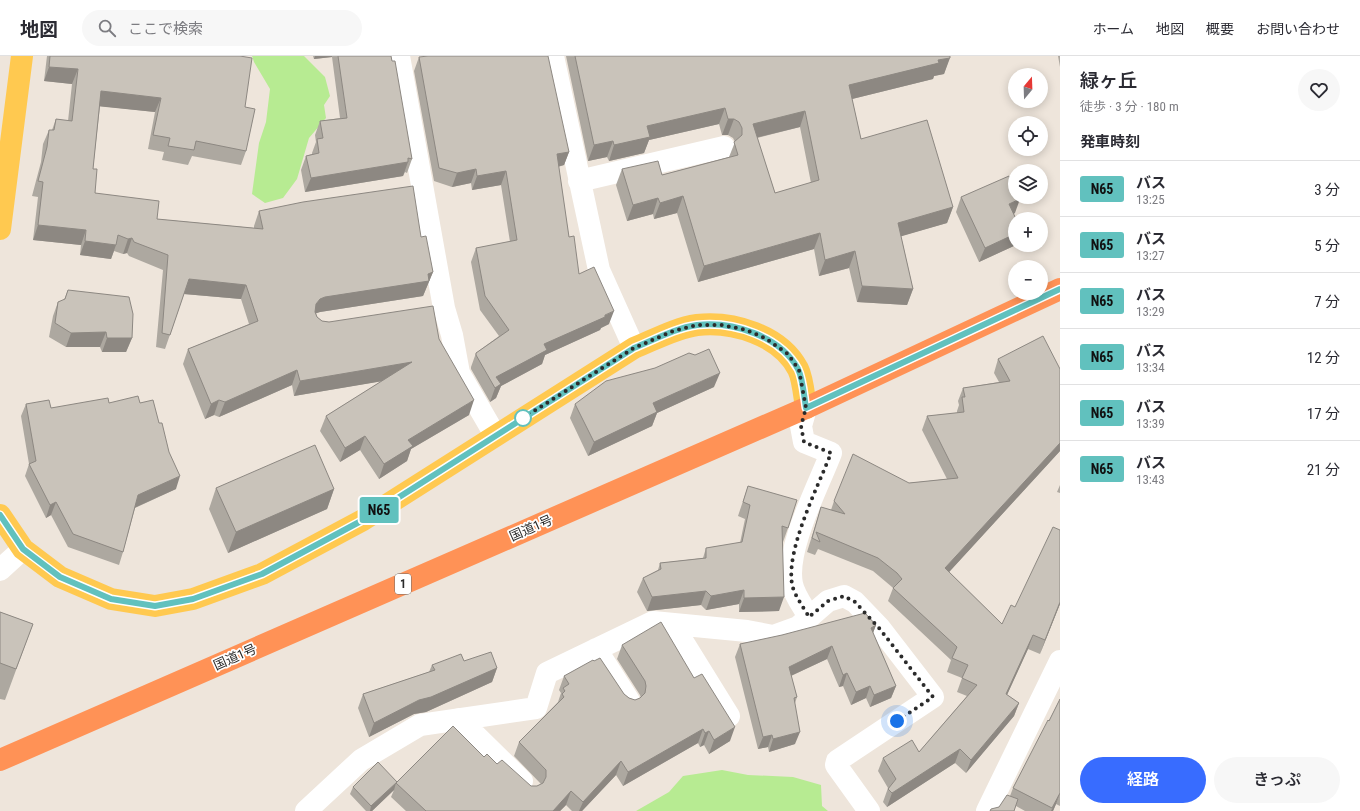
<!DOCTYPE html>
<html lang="ja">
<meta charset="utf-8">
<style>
:root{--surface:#fff;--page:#f7f7f7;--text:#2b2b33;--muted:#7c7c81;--line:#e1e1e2;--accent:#386cff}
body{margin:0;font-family:"Roboto Condensed","Noto Sans JP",sans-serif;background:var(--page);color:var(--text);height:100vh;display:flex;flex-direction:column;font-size:15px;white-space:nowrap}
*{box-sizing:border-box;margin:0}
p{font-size:13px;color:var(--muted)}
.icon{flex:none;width:22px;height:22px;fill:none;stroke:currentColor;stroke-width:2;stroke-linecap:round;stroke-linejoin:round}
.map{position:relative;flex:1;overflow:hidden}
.sheet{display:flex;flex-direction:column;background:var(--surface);width:300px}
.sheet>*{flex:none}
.badge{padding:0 8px;border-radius:3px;font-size:14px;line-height:26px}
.needle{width:26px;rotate:19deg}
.controls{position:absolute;left:1008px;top:12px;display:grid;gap:8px}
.controls a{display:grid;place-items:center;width:40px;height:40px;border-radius:50%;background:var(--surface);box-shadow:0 2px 10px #0003;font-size:20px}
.you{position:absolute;width:20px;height:20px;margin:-10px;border:3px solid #fff;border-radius:50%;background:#1a73e8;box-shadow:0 0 0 6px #1a73e833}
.map>.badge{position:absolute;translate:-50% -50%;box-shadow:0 0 0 2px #fff}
h2{padding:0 20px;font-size:15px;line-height:36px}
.round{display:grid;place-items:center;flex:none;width:42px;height:42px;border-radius:21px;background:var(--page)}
.summary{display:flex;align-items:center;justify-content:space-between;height:68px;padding:0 20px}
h1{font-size:19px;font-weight:600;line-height:30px}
.cta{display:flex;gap:8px;margin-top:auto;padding:8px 20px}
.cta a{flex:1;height:46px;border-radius:24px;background:var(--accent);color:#fff;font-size:16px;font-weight:600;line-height:46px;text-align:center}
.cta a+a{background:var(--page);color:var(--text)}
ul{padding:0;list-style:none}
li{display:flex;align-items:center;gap:12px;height:56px;padding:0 20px;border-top:1px solid var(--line)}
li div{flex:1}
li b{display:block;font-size:15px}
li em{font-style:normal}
li .badge{min-width:44px;font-weight:700;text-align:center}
header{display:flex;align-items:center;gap:24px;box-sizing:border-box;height:56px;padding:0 20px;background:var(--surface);border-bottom:1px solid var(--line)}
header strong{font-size:19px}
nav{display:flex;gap:22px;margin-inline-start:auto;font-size:14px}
.search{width:280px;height:36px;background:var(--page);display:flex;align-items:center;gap:10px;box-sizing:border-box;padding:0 14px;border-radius:22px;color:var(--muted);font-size:15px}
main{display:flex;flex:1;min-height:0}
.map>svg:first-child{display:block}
</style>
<header>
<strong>地図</strong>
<div class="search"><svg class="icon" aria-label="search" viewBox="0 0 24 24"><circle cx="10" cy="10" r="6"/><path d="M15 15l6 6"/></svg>ここで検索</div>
<nav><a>ホーム</a><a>地図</a><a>概要</a><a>お問い合わせ</a></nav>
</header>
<main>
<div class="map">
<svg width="1060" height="755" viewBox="0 0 1060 755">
<rect width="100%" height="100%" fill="#eee5db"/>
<!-- green -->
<path fill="#b7eb92" d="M252,0H304L325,21L330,40L324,49L326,62L309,82L297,123L283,142L265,147L252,138L259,87L266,66L270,33L254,6Z
M722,714L748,719L793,721L821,729L822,750L828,755H636L669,736L683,720Z"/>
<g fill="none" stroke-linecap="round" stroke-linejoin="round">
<!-- street -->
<path stroke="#fff" stroke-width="22" d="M399,0L444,252L452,279L459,317L495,379
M553,0L599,214L634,292
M579,125L724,91
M806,352L801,370L804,386L831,397C818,431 785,493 792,528C794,539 804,552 809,561
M0,514L23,493
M672,568L729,660
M596,593L629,645
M459,663L522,725
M306,755L361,704L420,669L536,652L547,617L653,566L747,575L773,580L798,571L828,545L844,540L855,546L879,571L933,641L837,705L836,709L869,755
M987,755L1060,605"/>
<!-- primary -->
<path stroke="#ffc950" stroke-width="22" d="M0,173L22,0
M0,459L23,493L60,521L111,543L155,550L193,543L262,518L363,464L634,292C654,284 675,272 697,269C733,265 780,279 798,313C803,323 804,340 806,352"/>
<!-- highway -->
<path stroke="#ff9256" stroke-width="22" d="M0,704L806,352L1060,233"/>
</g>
<!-- wall -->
<path fill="#ada8a0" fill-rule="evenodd" d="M47,0H240L245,51L246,95L241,109L192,100L188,109L162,104L164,96L148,93L155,56L100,50L93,113L95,137L157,163L254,172V170L259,155L421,181L433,216L423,240L320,256L316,257L317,261L322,265L439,283L469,359L411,393L407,405L379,423L360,394L340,406L320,375L326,360L382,325L294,340L292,329L219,361L214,359L205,363L183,308L188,293L249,268L241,243L184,238L165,293L156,291L163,214L129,200L127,197L123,198L114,195L111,203L80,199L81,189L33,184L38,141L32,140L41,106L43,88L49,74H52L56,63L68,65L72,28L44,25Z
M313,0H391L412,103L407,117L405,116L403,120L305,136L301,114L306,100L312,98V97L316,86L315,79L320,65L340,62L332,1L314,3Z
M566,0H950L944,18L934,20L933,23L852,43L861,83L953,151L947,167L901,180L913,233L907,249L857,246L849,212L819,220L814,193L698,226L677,157L654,163L653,158L627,165L616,129L622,113L662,119L729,101L735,86L733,82L728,79H722L719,68L649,84L644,97L609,105L607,101L588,105ZM800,71L811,127L775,137L757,82Z
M1058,0H1060V11Z
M419,1L569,96L564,109L558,111L569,181L579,218L609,268L601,272L600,274L545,299L542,308L501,330L496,342L490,346L471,313V311L476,297L499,280L480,254L471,206L476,192L510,186L501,129L472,134L471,127L452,131L434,125L414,15Z
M961,141L1015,157L1013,158L1016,189L979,206L956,156Z
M68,234L132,282L126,296H102L100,291H66L49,281L53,260L58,246L64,244Z
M998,303L1060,313V395L949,516L1002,568L1015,551L1060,548L1040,598L1028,593L1007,639L1019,647L1014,660L966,717L955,707L887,751L883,746L888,732L878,715L883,702L919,696L967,640L957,636L962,622L947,616L951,604L888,545L893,532L892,531L873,515L818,493L815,499L807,496L821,451L831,454L834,445L909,427L947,423L922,374L927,360L957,357V355L959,349L958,345L963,332L999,326L994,317Z
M714,331L657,357L652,370L588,400L570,362L575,348Z
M109,347H140L159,367L176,433L135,452L123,496L119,509L68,491L51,459L46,462L25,420L29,408L21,360L26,348L51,352Z
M1060,429V437L1057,436Z
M748,430L788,472L783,486L779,555L739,556V548L706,554L701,549L647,555L637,536L643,522L658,514L660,507L703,502L706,492L740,487L745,463L738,460Z
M216,432L334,433L327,453L228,497L209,453Z
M0,556L33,568L5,644L0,643Z
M876,569L873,577L896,630L891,642L870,651L866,642L851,649L843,630L839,631L827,603L791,620L797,641L795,647V688L769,696L768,691L758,693L735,601L740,588Z
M622,589L730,685L709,698L704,689L700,691L698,687L623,730L616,719L582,755H572L566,749L560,755H406L391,741L394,734L372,755H366L350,738L353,731L397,726L484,701L497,708L531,730H537L541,728L514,700L519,686L558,646L561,637L559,634L564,620L594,605L624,638L629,642L635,644L641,642L640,639L617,603Z
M464,605L497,612L492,626L426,656L414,658L369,681L358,652L363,638L429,616L432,609Z
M1060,643V750L1056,748L1053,755H1025L1016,750L1014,755H990L999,751L1010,740L1013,732L1049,665Z"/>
<!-- shaded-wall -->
<path fill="#8d8882" d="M315,0H332V1L314,3Z
M950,2L944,18L934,20L933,23L844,45L849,29L938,4Z
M49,11L78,13L72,28L44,25Z
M101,35L161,42L155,56L96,50Z
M725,52L719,68L649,84L644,97L609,105L614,89L647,70Z
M805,55L800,71L747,84L753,68Z
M728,63H734L728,79H722Z
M613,85L607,101L588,105L594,89Z
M569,96L564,109L552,112L557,98Z
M408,106L403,120L305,136L311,122Z
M476,113L471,127L452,131L457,117Z
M506,115L501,129L472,134L477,120Z
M683,140L677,157L654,163L660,147Z
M658,142L653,158L627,165L633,149Z
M1020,143L1015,157L1004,163L1009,148Z
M953,151L947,167L892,183L898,167Z
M38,169L86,174L81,189L33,184Z
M820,177L814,193L698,226L704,210Z
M1015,178V189H1016L979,206L985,192Z
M132,182L127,197L123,198L128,183Z
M85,185L116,189L111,203L80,199Z
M855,195L849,212L819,220L825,204Z
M433,216L423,240L320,256L314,258L316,248L320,243L325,241L428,218Z
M189,223L246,229L241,243L184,238Z
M862,230L913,233L907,249L857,246Z
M614,255L609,268L601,272L600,274L545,299L542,308L501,330L496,342L490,346L495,332L496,321L544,288Z
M106,276L100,291H66L71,277Z
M107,282H132L126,296H102Z
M412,306L407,321L294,340L300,325Z
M297,314L292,329L219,361L225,346Z
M720,317L714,331L657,357L652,370L588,400L594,386L653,347Z
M219,344L214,359L205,363L211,348Z
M474,344L469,359L411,393L407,405L379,423L384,408L408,384Z
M365,380L360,394L340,406L345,392Z
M1060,387V395L940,526L945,512Z
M180,420L176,433L134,452L138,439Z
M334,433L327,453L228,497L236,476Z
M56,446L51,459L46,462L50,449Z
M744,534L739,548L706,554L711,540Z
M706,535L701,549L647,555L652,541Z
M784,541L779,555L739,556L744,542Z
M1060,546V548L1040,598L1045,584Z
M876,569L871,582V572Z
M1033,579L1028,593L1001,652L1006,638Z
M832,590L827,603L784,623L789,611Z
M497,612L492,626L426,656L414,658L369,681L374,667L419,644Z
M847,617L843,630L839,631L843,619Z
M870,630L866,642L851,649L856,636Z
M896,630L891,642L870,651L874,639Z
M1019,647L1014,660L966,717L971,704Z
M735,671L730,685L709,698L714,684Z
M703,673L698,687L623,730L628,716Z
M709,675L704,689L700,691L705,677Z
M800,676L795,688L769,696L773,683Z
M772,679L768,691L758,693L763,681Z
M960,693L955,707L887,751L892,737Z
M621,705L616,719L582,755H579L583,746Z
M396,727L394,734L372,755H370L371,750Z
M571,735L566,749L560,755H553Z
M1060,737L1056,748L1053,755H1051Z"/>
<!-- building -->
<path fill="#c9c3ba" stroke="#8d8882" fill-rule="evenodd" d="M50,0H240L252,2L245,51L255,53L246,95L196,85L194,94L168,90L170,82L153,79L161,42L101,35L93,113H97L95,137L159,145L157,163L263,173L259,155L303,146L413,130L421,181L426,180L433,216L428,218L429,225L325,241L320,243L316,248L315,256L317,261L322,265L329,266L433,250L439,283L474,344L408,384L413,390L384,408L365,380L345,392L326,360L412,306L300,325L297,314L225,346L219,344L211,348L188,293L258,265L246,229L189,223L170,279L162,277L168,199L134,186L132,182L128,183L118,179L116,189L85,185L86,174L38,169L43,126L38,125L47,91L49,74H54L56,63L72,65L78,13L49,11Z
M338,0H391L392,5H395L412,103L408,102V106L311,122L306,100L319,97L317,83L323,82L320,65L347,62Z
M428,0H548L569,96L557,98L569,181L574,180L579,218L594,211L614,255L605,259V261L544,288L547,294L496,321L501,328L495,332L476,299V297L509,274L485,240L476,192L517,184L506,115L477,120L476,113L457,117L439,112L419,1Z
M575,0H950V2L938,4L939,7L849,29L861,83L927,64L953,151L898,167L913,233L862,230L855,195L825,204L820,177L704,210L683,140L660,147L658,142L633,149L622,113L658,105L662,119L738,99L734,86L742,79V72L739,66L734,63H728L725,52L647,70L650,81L614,89L613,85L594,89ZM805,55L819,124L775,137L753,68Z
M1009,120L1015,133V141H1019L1020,143L1009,148L1016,163H1015V178L985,192L961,141Z
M68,234L129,241L133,258L132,282H107L106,276L71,277L55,267L58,246L65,243Z
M1043,280L1060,313V387L945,512L1002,568L1011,549L1015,551L1053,471L1060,474V546L1045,584L1033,579L1006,638L1019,647L971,704L960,693L892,737L888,733L896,723L883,702L912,684L919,696L977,629L962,622L968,609L952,602L957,591L893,532L902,523L897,517L878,502L816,476L820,486L812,482L821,451L845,458L834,445L853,398L909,427L958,422L927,360L964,356L962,341H965L963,332L1010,325L998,303Z
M709,293L720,317L653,347L657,356L594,386L575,348L606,325L655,312L689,297L695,299Z
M138,340L140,347L153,344L159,367H162L169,396L180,420L138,439L123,496L73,478L56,446L50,449L29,408L36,405L26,348L49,344L51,352L108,342L109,347Z
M315,389L334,433L236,476L216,432Z
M748,430L797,444L788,472L782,470L784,541L744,542V534L711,540L706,535L652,541L643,522L661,513L660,507L706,502V492L742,486L750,449L743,446Z
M0,556L33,568L16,613L0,607Z
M865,557L876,569L871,572L896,630L874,639L870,630L856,636L847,617L843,619L832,590L789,611L797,641L794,642L800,676L773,683L772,679L763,681L740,588L782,579Z
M661,566L694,622L702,618L735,671L714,684L709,675L705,677L703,673L628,716L621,705L583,746L571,735L553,755H426L396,727L453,670L484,701L487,698L497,708L502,704L531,730H537L543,727L546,721V714L519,686L564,641L562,638L565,635L563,632L569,628L564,620L593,604L594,605L600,602L624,638L629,642L635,644L640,642L645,637L646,630L645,625L622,589Z
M491,596L497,612L431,641L419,644L374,667L363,638L435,614L432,609L461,598L464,605Z
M1060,643V737L1052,752L1013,732L1048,664L1049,665Z
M378,706L397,726L371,750L353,731Z
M1007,739L1018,743L1014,755H990L991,753L999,751Z"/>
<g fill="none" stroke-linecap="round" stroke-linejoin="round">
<!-- line casing -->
<g stroke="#fff" stroke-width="9">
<path id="line" d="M0,459L23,493L60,521L111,543L155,550L193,543L262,518L363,464L634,292C654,284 675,272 697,269C733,265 780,280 798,313C803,323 804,340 806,352L1060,233"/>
</g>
<!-- line -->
<use href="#line" stroke="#61c1be" stroke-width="6"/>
<!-- walk -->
<path stroke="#2b2b2b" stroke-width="4" stroke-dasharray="0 7.2" d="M523,362L634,292L673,275L697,269H722L746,274L765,282L788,298L799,314L806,352L801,370L804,386L831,397C818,431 786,493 792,528C794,539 804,552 809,561L828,545L844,540L855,546L879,572L933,641L897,665"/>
</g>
<!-- markers -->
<circle fill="#fff" stroke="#61c1be" stroke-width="2" cx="523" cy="362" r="8"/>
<g text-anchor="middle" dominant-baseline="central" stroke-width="3.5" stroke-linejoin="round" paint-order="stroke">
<!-- shield labels -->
<rect fill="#fff" stroke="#6b6b6b" stroke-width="1" x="395" y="518" width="16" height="20" rx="3"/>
<g font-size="12" font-weight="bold" fill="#2b2b2b">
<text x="403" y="528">1</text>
</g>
<!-- street labels -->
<g font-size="13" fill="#2b2b2b" stroke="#fff">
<text transform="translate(531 472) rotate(-24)">国道1号</text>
<text transform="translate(235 601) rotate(-24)">国道1号</text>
</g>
</g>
</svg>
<div class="controls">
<a><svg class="needle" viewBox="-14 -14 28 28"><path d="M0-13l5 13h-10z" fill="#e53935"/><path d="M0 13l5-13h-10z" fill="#7c7c81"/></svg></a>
<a><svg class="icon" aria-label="locate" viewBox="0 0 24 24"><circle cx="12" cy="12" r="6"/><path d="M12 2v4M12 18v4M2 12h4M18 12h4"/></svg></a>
<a><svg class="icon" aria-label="layers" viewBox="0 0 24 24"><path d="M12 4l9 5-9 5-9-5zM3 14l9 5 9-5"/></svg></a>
<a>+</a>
<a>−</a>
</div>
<div class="you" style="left:897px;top:665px"></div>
<b class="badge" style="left:379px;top:454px;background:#61c1be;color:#111">N65</b>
</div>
<section class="sheet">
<div class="summary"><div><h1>緑ヶ丘</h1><p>徒歩 · 3 分 · 180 m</p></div><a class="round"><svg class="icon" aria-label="heart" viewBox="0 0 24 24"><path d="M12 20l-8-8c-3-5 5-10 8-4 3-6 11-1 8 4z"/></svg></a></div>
<h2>発車時刻</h2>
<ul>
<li><span class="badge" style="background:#61c1be;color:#111">N65</span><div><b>バス</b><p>13:25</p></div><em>3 分</em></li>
<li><span class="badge" style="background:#61c1be;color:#111">N65</span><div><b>バス</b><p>13:27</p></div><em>5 分</em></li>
<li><span class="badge" style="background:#61c1be;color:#111">N65</span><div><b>バス</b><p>13:29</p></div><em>7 分</em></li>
<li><span class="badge" style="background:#61c1be;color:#111">N65</span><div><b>バス</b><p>13:34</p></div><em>12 分</em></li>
<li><span class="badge" style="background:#61c1be;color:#111">N65</span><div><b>バス</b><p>13:39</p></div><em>17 分</em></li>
<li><span class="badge" style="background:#61c1be;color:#111">N65</span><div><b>バス</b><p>13:43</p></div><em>21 分</em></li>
</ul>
<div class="cta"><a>経路</a><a>きっぷ</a></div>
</section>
</main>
